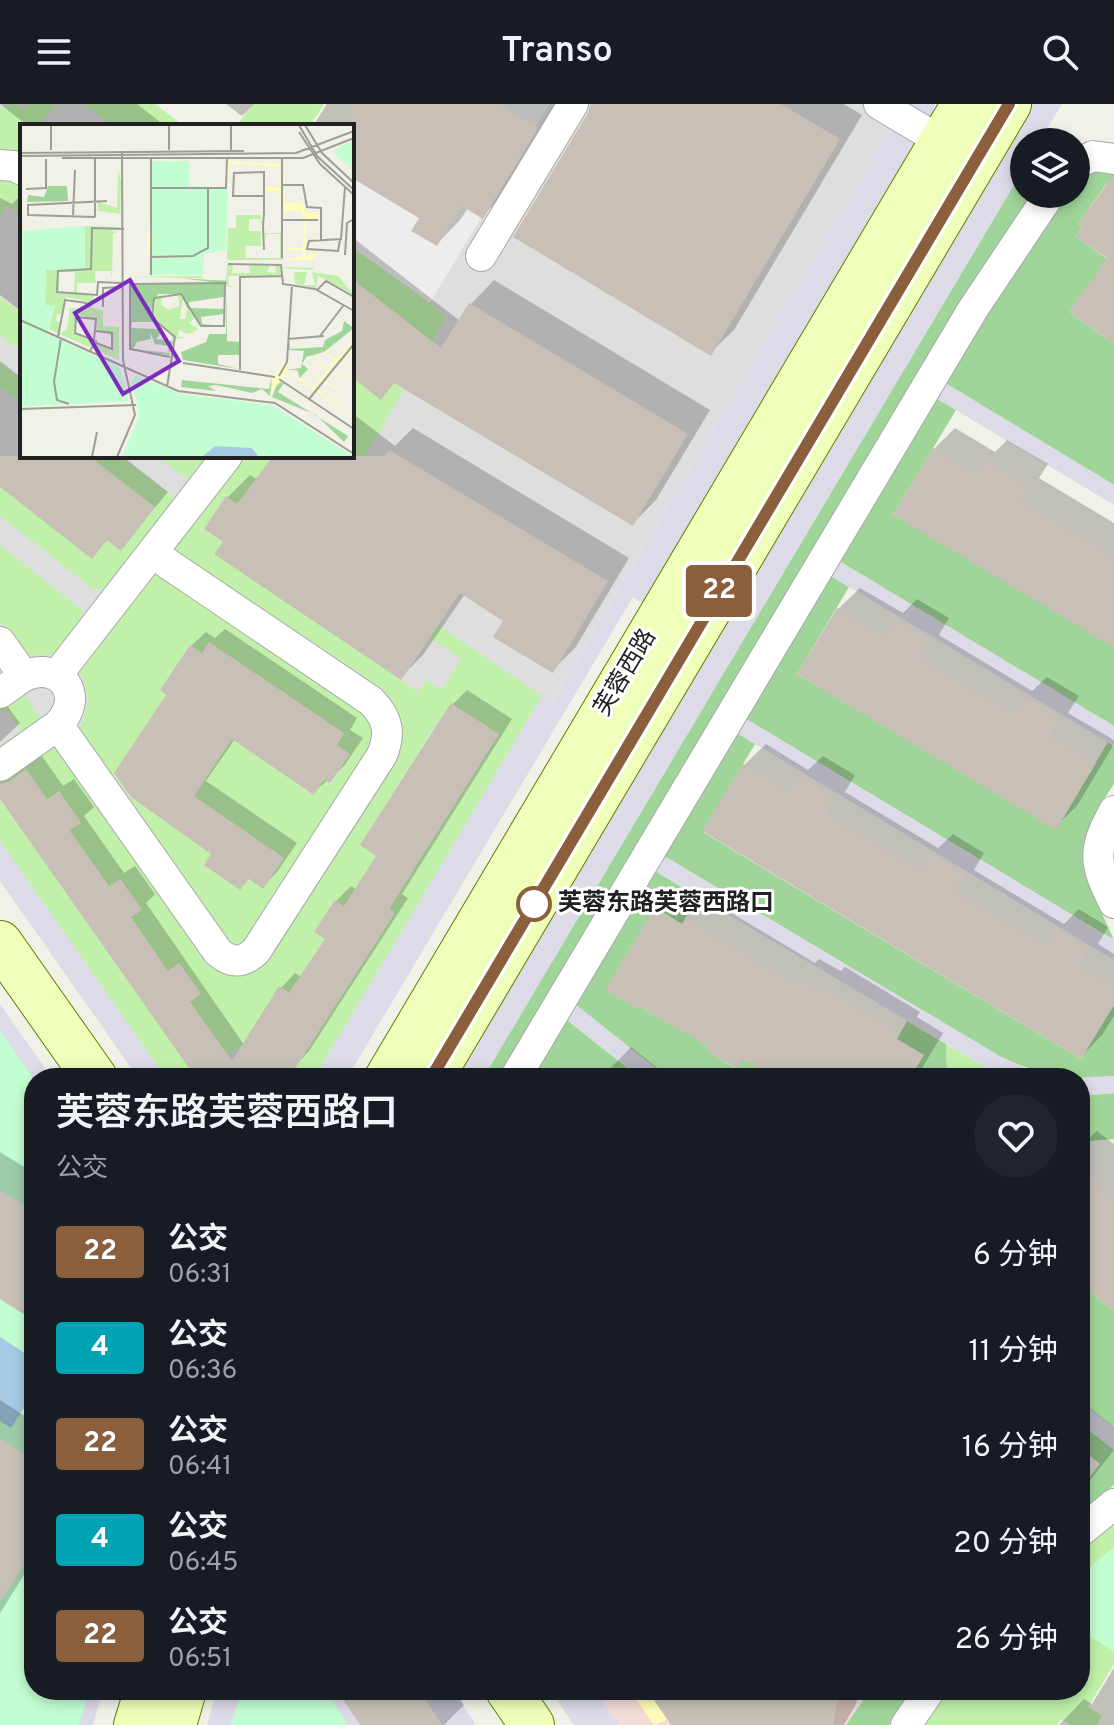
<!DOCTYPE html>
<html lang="zh">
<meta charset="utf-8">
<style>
:root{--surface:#171b24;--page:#20242c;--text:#f1f3f6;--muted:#9ea1a6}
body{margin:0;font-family:Overpass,"Noto Sans SC",sans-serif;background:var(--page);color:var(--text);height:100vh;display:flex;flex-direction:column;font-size:30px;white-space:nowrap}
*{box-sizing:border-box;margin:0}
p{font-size:26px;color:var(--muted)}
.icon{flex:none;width:44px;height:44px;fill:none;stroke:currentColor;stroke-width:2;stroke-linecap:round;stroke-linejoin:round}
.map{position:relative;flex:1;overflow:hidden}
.side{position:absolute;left:24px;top:964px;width:1066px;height:632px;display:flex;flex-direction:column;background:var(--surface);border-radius:32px;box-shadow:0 4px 12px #0003}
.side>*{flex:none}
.badge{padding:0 16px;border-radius:6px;font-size:28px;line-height:52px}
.controls{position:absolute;left:1010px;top:24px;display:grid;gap:16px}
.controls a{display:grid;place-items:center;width:80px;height:80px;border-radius:50%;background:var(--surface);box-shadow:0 4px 12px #0003;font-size:40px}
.map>.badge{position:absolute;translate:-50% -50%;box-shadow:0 0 0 4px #fff}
.round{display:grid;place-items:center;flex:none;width:84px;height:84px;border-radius:42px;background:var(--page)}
.headline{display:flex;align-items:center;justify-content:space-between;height:136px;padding:0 32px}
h1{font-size:38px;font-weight:600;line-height:60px}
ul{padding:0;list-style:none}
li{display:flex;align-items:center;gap:24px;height:96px;padding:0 32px}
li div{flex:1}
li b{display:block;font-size:30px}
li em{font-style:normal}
li .badge{min-width:88px;font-weight:700;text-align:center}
header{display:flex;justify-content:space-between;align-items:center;height:104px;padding:0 32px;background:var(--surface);font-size:36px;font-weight:600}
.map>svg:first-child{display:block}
</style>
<header><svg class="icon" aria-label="menu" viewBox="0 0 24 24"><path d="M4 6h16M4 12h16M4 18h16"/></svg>Transo<svg class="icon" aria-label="search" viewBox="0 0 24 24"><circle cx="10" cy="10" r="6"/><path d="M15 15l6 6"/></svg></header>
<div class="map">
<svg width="1114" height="1621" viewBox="0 0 1114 1621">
<rect width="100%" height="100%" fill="#f2f1e7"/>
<!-- residential -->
<path fill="#dfdede" d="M0,0H110L138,22H22V352H352V143L430,198L549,0H906L551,598L542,592L314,974H166L0,737Z"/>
<!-- commercial -->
<path fill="#f4dcd6" d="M595,1586H870L846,1621H619Z"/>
<!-- grass -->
<path fill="#c0f0aa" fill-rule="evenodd" d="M7,0H17L24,6L29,0H56L42,18L45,22H22V53L0,50V3L3,5Z
M84,0H155L184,22H113Z
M253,0H324L310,22H236Z
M0,71L22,78V112L8,101L0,111Z
M352,143C371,157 439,198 445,215L315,437L542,592L314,974H260L238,944L227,951L212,930L181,952L196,974H166L0,737V675L47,643L60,645L229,868L400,635L176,450L173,444L241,352H352V273L381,295L429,235L352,210L369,188L352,174ZM226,392L287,434L215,449L223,438L204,425ZM396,510L461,555L441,586L426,576L418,588L382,563ZM438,617L449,624L499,631L401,786L368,766L376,752L360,741L406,668L429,657L418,649ZM33,674L47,695L80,718L69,726L81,744L50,765L1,697ZM94,762L109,782L120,775L142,806L131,813L111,852L62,784ZM358,785L395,809L351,877L325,835L315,827L335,796L346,803ZM179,859L201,890L190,898L121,868L168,867ZM280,883L290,890L269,922L259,914Z
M0,194L22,209V248L0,231Z
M0,259L22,276V300L0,283Z
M89,352H120L172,392L174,398L106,486L93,485L0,412V383L107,436L155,403Z
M157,352H214L192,375L186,374Z
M0,441L82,506L83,517L54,551H28L22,549L0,518Z
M158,467L367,607L377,638L244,844L234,847L79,627C89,604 90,590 79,567L149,471ZM209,539L225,630L160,586L190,541L202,549ZM280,602L344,629L337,641L350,650L331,679L324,675L314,691ZM137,635L159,712L122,687L130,676L116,666ZM197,740L263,785L249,775L240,786L204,761L211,750Z
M20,585L45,620L0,644V642L21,627L5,605L0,608V598Z
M946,940L1004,974H947Z
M1114,1418V1443L1080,1472V1447Z
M1080,1526L1114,1547V1560L1088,1603L1102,1612L1097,1621H1071L1061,1615L1057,1621H923L947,1586H1080Z"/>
<!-- forest -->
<path fill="#a0d599" d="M1024,64V90H1032L984,162L500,974H483Z
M1094,67L1114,70V83L1107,79L1078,120L1082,123L1076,133L1109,156L1069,208L1114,240V381L945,279L1034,137L1068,90H1076V80Z
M936,294L956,306L893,411L1114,536V622L839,457Z
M831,472L849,483L797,570L1056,725L1108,638L1114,642V680L1097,705L1089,781L1114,836L746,615Z
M737,629L755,640L703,728L1081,955L1114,901V972C1073,978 1038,970 1001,953L664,752Z
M655,767L698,793L682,820L655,804L606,886L636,904L638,901L708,942L706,946L736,965L743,955L784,974H668L576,901Z
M567,916L640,974H609L603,969L599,974H532Z
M907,917L946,940L947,974H910L923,951L897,935Z
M1114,989V1035L1089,1037L1080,1044V992Z
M1080,1180L1114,1207V1324L1080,1297Z
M1080,1319L1114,1346V1381L1080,1409V1385L1100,1360L1080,1344Z
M870,1586H913L889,1621H846Z"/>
<!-- sand -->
<path fill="#fffdb9" d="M630,1586H647L667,1615L654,1621Z"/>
<!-- park -->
<path fill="#c2fed1" d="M0,900L52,974H34V1586H103L93,1621H0Z
M1114,1443V1547L1080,1526V1472Z
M217,1586H453L476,1621H207Z"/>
<!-- parking -->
<path fill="#ededed" d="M500,0H549L430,199L352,143V46L364,81L419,114L411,127L437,142L516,11Z"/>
<!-- plaza -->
<path fill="#dedbe8" d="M906,0H935L934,8L643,499L633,493L347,974H314L542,592L552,597Z
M1030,0H1062L1039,38H1024V64L483,974H452Z
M945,279L1114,381V401L936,294Z
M839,457L1114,622V642L831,472Z
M746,615L1114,836V856L737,629Z
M0,737L166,974H138L0,777Z
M664,752L1001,953L1032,967L1065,974L1114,972V989L1080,992V974H1004L655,767Z
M0,900L52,974L34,975L0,927Z
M576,901L668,974H640L567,916Z
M1080,1297L1114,1324V1346L1080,1319Z
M89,1586H103L93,1621H79Z
M217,1586H242L231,1621H207Z
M325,1586H337L361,1621H348Z
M419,1586H453L476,1621H442Z
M550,1586H595L619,1621H574Z"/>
<!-- water -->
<path fill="#a5cae3" d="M0,1233L34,1255V1288L11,1324L0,1317Z"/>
<!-- shadow -->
<path fill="#0003" d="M0,0H137L165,22H28Z
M226,0H254L242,12Z
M327,0H559L506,89L482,112L468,104L460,116L437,140L421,113L352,72V22H313Z
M592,0H844L862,11L734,226L710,249L590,10Z
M22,90V208L0,191V94L12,100Z
M352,133L460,217L471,200L494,176L710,306L656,396L633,419L396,277L381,293L352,271Z
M0,257L22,274V352H122L168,388L121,444L109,434L92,452L0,381Z
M352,309L395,342L413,324L629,454L575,544L552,566L506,517L465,490L423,551L401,573L225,438L228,393L250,371L258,376L276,352H352Z
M955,324L995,348L1007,336L1048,360L1039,374L1114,419V541L934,345Z
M860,484L903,509L917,495L949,514L939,531L1032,587L1047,573L1079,592L1068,609L1114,636V640L1077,702L1055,723L800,569L838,505Z
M225,525L357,614L350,626L363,634L344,662L314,688L235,635L206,677L297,739L277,768L263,782L132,691L169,590L191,542L206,528L215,534Z
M467,586L512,615L402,790L408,794L309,947L295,962L281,884L295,869L302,874L328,835L317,827L336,797L351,782L357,786L379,752L452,601Z
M0,592L20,619L0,638Z
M766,640L808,666L823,652L855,671L845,688L938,744L953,730L984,749L974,766L1064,820L1079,805L1108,823L1098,840L1114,850V912L1102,931L1081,953L744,661Z
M42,652L63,682L74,675L94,703L84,712L124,769L135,762L155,790L146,799L267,974H199L0,692V658L18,666Z
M678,783L704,799L708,795L815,859L819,855L841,867L845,863L920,908L917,913L943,929L916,974H788L745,954L736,962L710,942L656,805Z
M631,943L670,974H601Z
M1097,1027L1114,1040V1204L1080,1178V1029L1088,1035Z
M0,1048L34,1069V1214L0,1193Z
M0,1296L34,1318V1455L0,1509Z
M1080,1296L1114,1323V1346L1080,1389Z
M1114,1564V1621H1059L1084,1595L1092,1600Z
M339,1586H454L464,1601L444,1621H363Z
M649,1586H860L856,1600L844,1621H673Z"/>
<!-- building -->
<path fill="#c8c0b6" d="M352,0H498L538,24L483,115L462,102L437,142L411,127L419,114L352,74Z
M591,0H781L840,35L711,252L513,133L588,9Z
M1112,73H1114V240L1069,208L1107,154L1076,133L1082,123L1078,120Z
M352,175L441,244L469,199L688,330L633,422L394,279L381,296L352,273Z
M933,344L976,370L984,356L1028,382L1019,396L1114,453V544L893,411Z
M389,346L608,477L553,569L493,533L503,517L460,489L401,576L214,450L223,438L204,425L226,392L237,400L273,352H385Z
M0,352H89L155,403L121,447L107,436L92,455L0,383Z
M837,504L884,532L894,515L930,536L919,553L1014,610L1024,593L1059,614L1049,631L1096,659L1056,726L797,570Z
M209,538L344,629L337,641L350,650L330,679L324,676L314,691L232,635L194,692L284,754L263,785L249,775L240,786L204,761L211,750L131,693L114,669L166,591L160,586L190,541L202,549Z
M451,599L499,630L389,805L395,809L289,974H196L0,695V680L10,677L26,665L47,695L59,687L81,719L69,726L109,782L120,775L142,806L131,813L168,867L179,859L201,890L190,898L232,957L279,882L289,889L325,835L314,828L335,796L344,802L376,752L360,741Z
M743,660L790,688L800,672L835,693L825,710L920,766L930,750L965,770L954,787L1046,842L1056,825L1088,845L1078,862L1114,883V901L1081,955L702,727Z
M655,803L682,820L685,815L793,880L797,875L819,888L822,883L900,930L897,935L924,951L910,974H775L743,955L737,965L705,946L708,942L680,926L638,901L636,904L605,886Z
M1080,1066L1114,1094V1207L1080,1180Z
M0,1086L34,1107V1217L0,1195Z
M0,1334L34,1356V1445L0,1498Z
M337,1586H419L442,1621H360Z
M647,1586H839L833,1621H671Z"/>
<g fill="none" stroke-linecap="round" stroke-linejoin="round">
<!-- minor casing -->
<g stroke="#a8a8a8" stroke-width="32">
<path id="minor" d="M879,0L956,46
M1076,60L1093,52L1114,55
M0,61L14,62L22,66
M481,152L573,0
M0,538L24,572C61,556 86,592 58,621L0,662
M57,571L227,352
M0,589L24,572
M58,621L218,848C231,859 242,860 256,847L382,651C391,629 388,614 371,597L152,449
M1114,707C1092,747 1094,759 1114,799
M515,974L973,205L1050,90
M1080,1428L1114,1400
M906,1621L930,1586"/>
</g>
<!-- secondary casing -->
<g stroke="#5d8100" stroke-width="46">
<path id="secondary" d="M0,839L95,974
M387,974L964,0
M431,974L1009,0
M508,1586L532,1621
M136,1621L147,1586
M174,1621L184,1586"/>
</g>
<!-- minor -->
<use href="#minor" stroke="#fff" stroke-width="30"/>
<!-- secondary -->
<use href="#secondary" stroke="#efffb9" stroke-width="44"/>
</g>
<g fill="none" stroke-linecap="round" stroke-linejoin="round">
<!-- line casing -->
<g stroke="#fff" stroke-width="18">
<path id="line" d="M431,974L1009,0"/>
</g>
<!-- line -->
<use href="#line" stroke="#8b5e3c" stroke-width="12"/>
</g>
<!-- markers -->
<circle fill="#fff" stroke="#8b5e3c" stroke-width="4" cx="534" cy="800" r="16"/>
<g text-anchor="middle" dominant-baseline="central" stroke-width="6" stroke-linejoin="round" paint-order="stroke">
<!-- street labels -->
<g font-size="24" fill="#212121" stroke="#fff">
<text transform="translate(626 569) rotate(-59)">芙蓉西路</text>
</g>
<!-- stop labels -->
<g font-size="24" font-weight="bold" fill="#212121" stroke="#fff" text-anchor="start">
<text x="558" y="800">芙蓉东路芙蓉西路口</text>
</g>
</g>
<!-- overview -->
<g transform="translate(20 20)">
<rect width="334" height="334" fill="#f2f1e7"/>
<path d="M98,45L101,57L100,103L91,108L99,107L93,110L92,154L91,147H75L76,159H57V170L74,172L71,183L83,187V202L99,203V236L39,210L47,205L50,184L66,185L67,177L46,173L43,190H37L36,197L42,198L38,209L29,205L35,182L25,181L26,145L39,146L64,102L100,103V90L78,87V78L97,84ZM38,148H55L54,168H39ZM58,191L77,196L76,206L93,209L91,226L53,209ZM216,91H241V104L240,95H229V107H241V122H225L226,134H260V110H246L245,117V109H261L263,134V143L293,144V146L263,144V136H207L208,104H216ZM207,141H213L212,149H230L229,142H250L247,148L256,149L255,141H261V151L208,152L209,162L218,163H207V157H182V154L107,153L182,152L183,156H206ZM274,148H287L284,161H295L292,148L318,152L334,171L298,152L296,164L275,160ZM142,171L141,181L149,186L159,182L158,171L163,174L160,195H165L167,186L176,192L169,200L176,203L177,194V206L167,210L159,206L158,213H167L156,215L133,194L136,173Z" fill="#c0f0aa" fill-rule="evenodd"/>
<path d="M28,62H47L48,77L7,78L8,71L24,73ZM160,154L207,157V217L219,218V231H198V240L219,245L163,236L161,228L186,218L189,210H206L207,160ZM204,159V173L169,178V184L205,185L204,190L181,193L182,200L203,202L182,201L167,184L161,170H138L130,188L135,198H112L111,204L137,205V200L143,206L136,215L153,217L151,208L154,216L149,231L111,226V160ZM130,207L135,220L148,222L149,229L113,225L117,218L131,215ZM324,197L334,204L304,228L286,233L282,240L288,245L280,254L277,246H267L281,244L284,227L269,226V216L270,225L303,223L305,216L322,207ZM252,253L250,272L242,265L232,269L196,261L188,262L196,267L161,263L162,256L249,265ZM258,258L264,259L258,268L328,312L324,318L296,291L252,273Z" fill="#a0d599" fill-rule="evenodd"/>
<path d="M205,37L260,40L262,43L264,124H283L284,105L265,104H284V98L282,87H264V70L265,79H282L286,88L301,90V94L286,96V104L299,105H286L285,134L290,129L299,130L291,136H265L283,132V126L264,125L260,67H246L245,87V47L246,63H260L261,43L229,40H209L208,65H190L127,131L132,63H205ZM322,210L334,218V227L318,237L334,243L316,238L309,246L331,256L308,248L303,256L320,265L324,269L302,257L297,265L334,292L296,267L291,274L334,306L261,257L252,266V253L163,240L255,251L268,235L267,246L295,264L300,256L287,247L301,255L307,246L287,231L308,245L314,236L300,226L316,235L324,228L312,218L325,227L334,219ZM266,247L293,265L289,273L262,256Z" fill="#fffdb9" fill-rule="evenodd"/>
<path d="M334,15V48L312,27ZM131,37H169L170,62L208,65L206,126L184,130L183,151H131ZM65,102V146H26L25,181L35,182L27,210L99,243L109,277L0,283V107ZM116,252L162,270L252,281L334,333H102L119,293L112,257Z" fill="#c2fed1"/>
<path d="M195,322L232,324L239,333H182Z" fill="#a5cae3"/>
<path fill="none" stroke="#9e9e98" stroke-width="2" d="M31,1V26M149,1V26M211,1V26M279,1L297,32L334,66M285,1L302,29L334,59M279,8L300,40L334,71M0,29L224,27M0,32L276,29L334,7M75,33V93M42,34H283L334,14M131,35V151M262,35V134M263,61H283L287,83L301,84V117M131,64H206L207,34M6,65L26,64V35M53,91L55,46M75,93L8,91V81L87,77M262,96H298M320,116L318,127L287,125L289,117L321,115L325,63M244,126L243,102L244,89V48L214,49L213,72H244M325,131L327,99L334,95M131,133L173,132L188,124V64M208,140L261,141L263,160L295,165L334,187M102,159L78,158L77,171L37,168L38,147L71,145L72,104L104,105M297,166L306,157L334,173M83,183V164L102,163M0,196L158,267L255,279L334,330M76,207L92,209V225L76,219M300,212L323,182M38,213L45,176L67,179M41,214L34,258L37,276L49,280M268,215L304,212M70,227L76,217L55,209L56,193L76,195L74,216M163,239L255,253M220,246V153L262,152M259,252L267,238L272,161M259,255L334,305M147,263L155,213L132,194L134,174L161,170L181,202H204L205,159L110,160V225L150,233M289,275L334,220M0,285L116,281M72,333L77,308M97,333L115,291L103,236L102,29"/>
<path fill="#7b2cbf" fill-opacity="0.15" stroke="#7b2cbf" stroke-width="4" d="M110,156L159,237L103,270L55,189Z"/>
<rect width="334" height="334" fill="none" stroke="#212121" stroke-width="4"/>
</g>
</svg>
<div class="controls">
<a><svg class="icon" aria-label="layers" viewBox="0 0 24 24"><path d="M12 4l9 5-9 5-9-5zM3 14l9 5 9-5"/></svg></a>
</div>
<b class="badge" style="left:719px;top:487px;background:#8b5e3c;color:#fff">22</b>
<section class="side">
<div class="headline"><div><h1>芙蓉东路芙蓉西路口</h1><p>公交</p></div><a class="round"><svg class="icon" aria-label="heart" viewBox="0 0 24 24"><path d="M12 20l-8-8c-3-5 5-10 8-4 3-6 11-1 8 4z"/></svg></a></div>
<ul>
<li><span class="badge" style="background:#8b5e3c;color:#fff">22</span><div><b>公交</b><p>06:31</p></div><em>6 分钟</em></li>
<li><span class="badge" style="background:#00a3b4;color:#fff">4</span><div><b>公交</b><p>06:36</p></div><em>11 分钟</em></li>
<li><span class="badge" style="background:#8b5e3c;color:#fff">22</span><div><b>公交</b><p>06:41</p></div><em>16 分钟</em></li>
<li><span class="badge" style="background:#00a3b4;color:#fff">4</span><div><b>公交</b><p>06:45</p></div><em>20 分钟</em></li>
<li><span class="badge" style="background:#8b5e3c;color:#fff">22</span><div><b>公交</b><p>06:51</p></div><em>26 分钟</em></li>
</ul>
</section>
</div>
